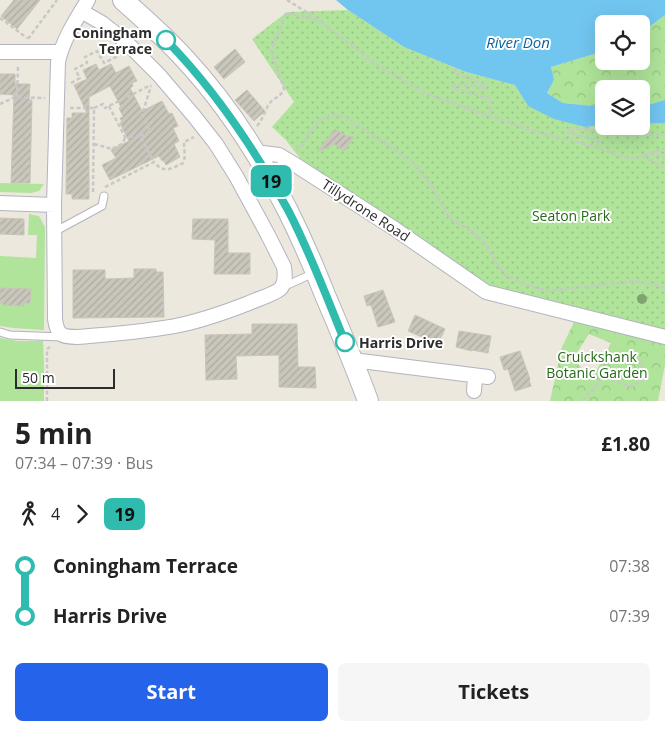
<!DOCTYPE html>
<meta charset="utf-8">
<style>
:root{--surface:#fff;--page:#f6f6f6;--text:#222;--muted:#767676;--accent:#2563eb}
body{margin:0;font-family:"Open Sans",sans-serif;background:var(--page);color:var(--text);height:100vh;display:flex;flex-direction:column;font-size:19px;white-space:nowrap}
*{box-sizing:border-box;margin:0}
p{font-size:16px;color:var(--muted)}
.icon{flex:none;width:28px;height:28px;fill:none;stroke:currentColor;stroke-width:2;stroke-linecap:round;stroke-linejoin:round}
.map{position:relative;height:401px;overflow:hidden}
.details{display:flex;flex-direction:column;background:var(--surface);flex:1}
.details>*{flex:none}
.badge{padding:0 10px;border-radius:8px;font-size:18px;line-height:32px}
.tools{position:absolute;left:595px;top:15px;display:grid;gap:10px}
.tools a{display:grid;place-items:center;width:55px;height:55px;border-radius:8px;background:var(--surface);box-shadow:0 5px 20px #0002;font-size:25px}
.scale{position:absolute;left:15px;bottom:12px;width:100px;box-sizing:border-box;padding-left:5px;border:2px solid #2c2c2c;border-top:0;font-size:14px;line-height:18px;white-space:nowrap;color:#2c2c2c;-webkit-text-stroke:4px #fff;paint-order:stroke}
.map>.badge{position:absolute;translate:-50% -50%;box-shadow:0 0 0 2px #fff}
.legs{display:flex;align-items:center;gap:8px;height:55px;padding:0 15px;font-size:16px}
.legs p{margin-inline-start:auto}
.headline{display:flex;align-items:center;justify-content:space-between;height:85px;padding:0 15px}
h1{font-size:28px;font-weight:700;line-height:38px}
.button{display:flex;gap:10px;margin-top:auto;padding:10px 15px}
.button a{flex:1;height:58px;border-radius:8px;background:var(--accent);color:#fff;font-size:20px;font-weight:700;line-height:58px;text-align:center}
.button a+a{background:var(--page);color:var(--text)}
ul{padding:0 15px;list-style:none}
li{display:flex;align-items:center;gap:18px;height:50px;font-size:19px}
li i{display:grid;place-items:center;width:8px;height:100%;margin:0 6px;background:currentColor}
li i::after{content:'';width:12px;height:12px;margin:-6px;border:4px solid;border-radius:50%;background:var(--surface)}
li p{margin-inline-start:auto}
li:first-child i{background:linear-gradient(#0000 50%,currentColor 0)}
li:last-child i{background:linear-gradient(currentColor 50%,#0000 0)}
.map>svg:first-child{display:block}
</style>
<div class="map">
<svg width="665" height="401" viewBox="0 0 665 401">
<defs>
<pattern id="forest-crowns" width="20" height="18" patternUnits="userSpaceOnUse" patternTransform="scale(1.25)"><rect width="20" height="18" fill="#afe49a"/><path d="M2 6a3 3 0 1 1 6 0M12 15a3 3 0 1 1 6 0" fill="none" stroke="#97c485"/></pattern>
<pattern id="park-dots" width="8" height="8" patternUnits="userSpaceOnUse" patternTransform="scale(1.25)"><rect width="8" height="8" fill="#afe49a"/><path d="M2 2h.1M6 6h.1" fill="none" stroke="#97c485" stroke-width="1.8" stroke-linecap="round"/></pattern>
<pattern id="building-hatch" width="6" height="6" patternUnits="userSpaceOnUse" patternTransform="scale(1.25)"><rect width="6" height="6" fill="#c9c6bc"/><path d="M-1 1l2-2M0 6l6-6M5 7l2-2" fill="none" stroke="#adaaa2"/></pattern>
</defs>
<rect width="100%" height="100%" fill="#ede8de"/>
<!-- grass -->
<path fill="#afe49a" d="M0,183L44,184L39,191L31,193L0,192Z
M29,214L39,216L45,227L44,330L13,328L0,326V256L36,258L37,235H28Z
M0,338L18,341H43L44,362V401H0Z"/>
<!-- forest -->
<path fill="url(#forest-crowns)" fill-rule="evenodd" d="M665,15V100L641,107V89H604V107L563,103L547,93L554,80L551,67L604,51V61H641V33Z
M575,320L665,343V365L658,401H550L562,347ZM589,334L611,343L592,379L573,359Z"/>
<!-- park -->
<path fill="url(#park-dots)" d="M348,10L404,47L466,72L515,85L528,106L585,127L604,125V126H641V124L665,123V332L489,286L306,166L285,139L272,127L294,102L252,39L287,12Z"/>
<!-- water -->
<path fill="#71c6ef" d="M336,0H665V15L641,33V24H604V51L551,67L554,80L547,93L563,103L604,107V125L585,127L554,119L528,106L515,85L466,72L404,47L348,10Z
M665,100V123L641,124V107Z"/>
<!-- building -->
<path fill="url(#building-hatch)" stroke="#c9c4b7" d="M14,0H40L17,29L1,16Z
M235,49L245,62L224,79L214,67Z
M96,64L99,70L111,64L116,73L129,66L137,81L132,83L133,86L130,88L142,111L162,101L169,114L172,113L178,126L173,128L179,141L174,144L180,157L166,165L163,160L162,161L159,156L110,180L102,165L116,158L111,150L129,141L120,123L122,122L120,118L123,117L119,108L121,107L110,86L89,97V199H72V194H66L67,118H72V113H87L74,85L87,79L83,70Z
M0,74H15V84H30L29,100H32L30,183H11L14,95L0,94Z
M247,90L265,111L254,121L235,100Z
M335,129L346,136L354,137L344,151L334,144L317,152Z
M0,218L24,219V235L0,234Z
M193,219H228V253H250V274H214L215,240L192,239Z
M134,269H156V272H163L164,317L73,318V270H105V279L134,278Z
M0,288L31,289L30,303H24V306L3,305V303H0Z
M383,290L395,322L378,327L371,305L367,306L364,296Z
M415,315L445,329L438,344L408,331Z
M252,324H297L298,367H315L316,388L279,387V355L236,356L237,379L206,380L205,335L252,334Z
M459,331L491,336L488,353L472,350V351L456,347Z
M520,351L530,379L529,380L531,386L515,391L508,369L504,370L500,357Z"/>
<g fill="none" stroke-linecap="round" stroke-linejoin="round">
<!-- lane casing -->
<g stroke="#b2b3bf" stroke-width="9">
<path id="lane" d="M54,232L102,206L104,196
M283,287L314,273
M0,332L10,335L63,337"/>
</g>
<!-- street casing -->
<g stroke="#b2b3bf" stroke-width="16">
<path id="street" d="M81,11L102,23L125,41L159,75L194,116L216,144L236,176L268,235L284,267C285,274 286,283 280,289C273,295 257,299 249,303C226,312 203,320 180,325C146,332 111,334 77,337C62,337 57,335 55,319L54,205L58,62C63,39 76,20 88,0
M0,52H60
M255,152L279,155L294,164L395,229L486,292L665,337
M0,203L54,205
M353,360L488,377
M474,391L475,376"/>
</g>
<!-- secondary casing -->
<g stroke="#b2b3bf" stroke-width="22">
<path id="secondary" d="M123,0C144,19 165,37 184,58C225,102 261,158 288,211C302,239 314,267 325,295C340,330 355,365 368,401"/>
</g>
<!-- path -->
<path stroke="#c8c8c8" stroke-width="2.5" stroke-dasharray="4 2.5" stroke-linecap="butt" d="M287,0L316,18L374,63L426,94L533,131L597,147L628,159L643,156L665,148
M0,18L27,38
M28,39L57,0
M456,68L455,73L485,85L486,88L455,84L453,88L491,99L490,117
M71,83L80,78L75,69L87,63L85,57L97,51L104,63L120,55
M17,97L18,66
M0,104L15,97L45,98
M109,106L125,137L140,136L154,162
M70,108H94L93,194
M94,108L103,104L105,108L151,85
M257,126C263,119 265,111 269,104C274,97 280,98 284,89L271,50L286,13L317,20
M585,127V129L568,128L569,132L598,141L597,147
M585,129L616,135H659L665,134
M140,136L150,131L142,115L151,86
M94,144L112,149L123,143L125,137
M296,150L303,144L309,133L317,123L328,116L338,115L347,119L391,147L416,166L432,187L450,219L472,231L485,244L494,259L504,274L526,285L548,291L635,281L648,283L665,288
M650,154L665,157
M643,156L665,168
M105,187L154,162C161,170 166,171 175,167C176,166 182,164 183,163C186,159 184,148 184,142L194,137
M47,401V349L50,347
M583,401C585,394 592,392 596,387C602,376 603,364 605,352L622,353L642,364L644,379L631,387L601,376"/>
<!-- lane -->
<use href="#lane" stroke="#fff" stroke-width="7"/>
<!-- street -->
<use href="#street" stroke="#fff" stroke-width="14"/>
<!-- secondary -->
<use href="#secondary" stroke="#fff" stroke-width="20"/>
</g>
<!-- trees -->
<circle fill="#80a372" cx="642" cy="299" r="5"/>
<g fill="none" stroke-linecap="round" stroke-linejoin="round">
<!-- line-1 casing -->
<g stroke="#fff" stroke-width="11">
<path id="line-1" d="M166,40C215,90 254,148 288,210C310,252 327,298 345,342"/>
</g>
<!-- line-1 -->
<use href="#line-1" stroke="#2fbbad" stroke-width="8"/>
</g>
<!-- markers -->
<g fill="#fff" stroke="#2fbbad" stroke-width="2.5">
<circle cx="166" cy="40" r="9"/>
<circle cx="345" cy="342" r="9"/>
</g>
<g text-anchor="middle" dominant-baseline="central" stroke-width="4" stroke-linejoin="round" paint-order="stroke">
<!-- stop labels -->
<g font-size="14" font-weight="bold" fill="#2c2c2c" stroke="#fff" text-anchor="end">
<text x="152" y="32">Coningham<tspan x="152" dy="16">Terrace</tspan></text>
<text x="359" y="342" text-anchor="start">Harris Drive</text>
</g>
<!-- street labels -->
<g font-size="14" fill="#2c2c2c" stroke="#fff">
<text transform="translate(366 210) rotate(33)">Tillydrone Road</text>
</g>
<!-- park labels -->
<g font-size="14" fill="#266a1a" stroke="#fff">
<text x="571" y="215">Seaton Park</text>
<text x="597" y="356">Cruickshank<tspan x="597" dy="16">Botanic Garden</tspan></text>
</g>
<!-- water labels -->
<g font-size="15" font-style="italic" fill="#0d639e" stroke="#fff">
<text x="518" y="42">River Don</text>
</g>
</g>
</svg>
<div class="tools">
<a><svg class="icon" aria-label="locate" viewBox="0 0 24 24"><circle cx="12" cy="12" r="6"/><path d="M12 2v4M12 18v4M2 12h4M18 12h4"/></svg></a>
<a><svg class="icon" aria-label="layers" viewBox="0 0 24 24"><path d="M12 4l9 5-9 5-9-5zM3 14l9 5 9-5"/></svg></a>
</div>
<div class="scale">50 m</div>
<b class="badge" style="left:271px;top:181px;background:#2fbbad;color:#111">19</b>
</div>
<section class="details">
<div class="headline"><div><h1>5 min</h1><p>07:34 – 07:39 · Bus</p></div><b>£1.80</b></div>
<div class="legs"><svg class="icon" aria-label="walk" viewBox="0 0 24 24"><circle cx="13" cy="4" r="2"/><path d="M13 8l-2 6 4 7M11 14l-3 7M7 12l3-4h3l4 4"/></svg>4<svg class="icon" aria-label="forward" viewBox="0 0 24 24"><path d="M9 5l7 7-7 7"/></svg><b class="badge" style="background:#2fbbad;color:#111">19</b></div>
<ul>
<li><i style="color:#2fbbad"></i><b>Coningham Terrace</b><p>07:38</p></li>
<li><i style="color:#2fbbad"></i><b>Harris Drive</b><p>07:39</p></li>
</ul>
<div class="button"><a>Start</a><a>Tickets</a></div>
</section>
